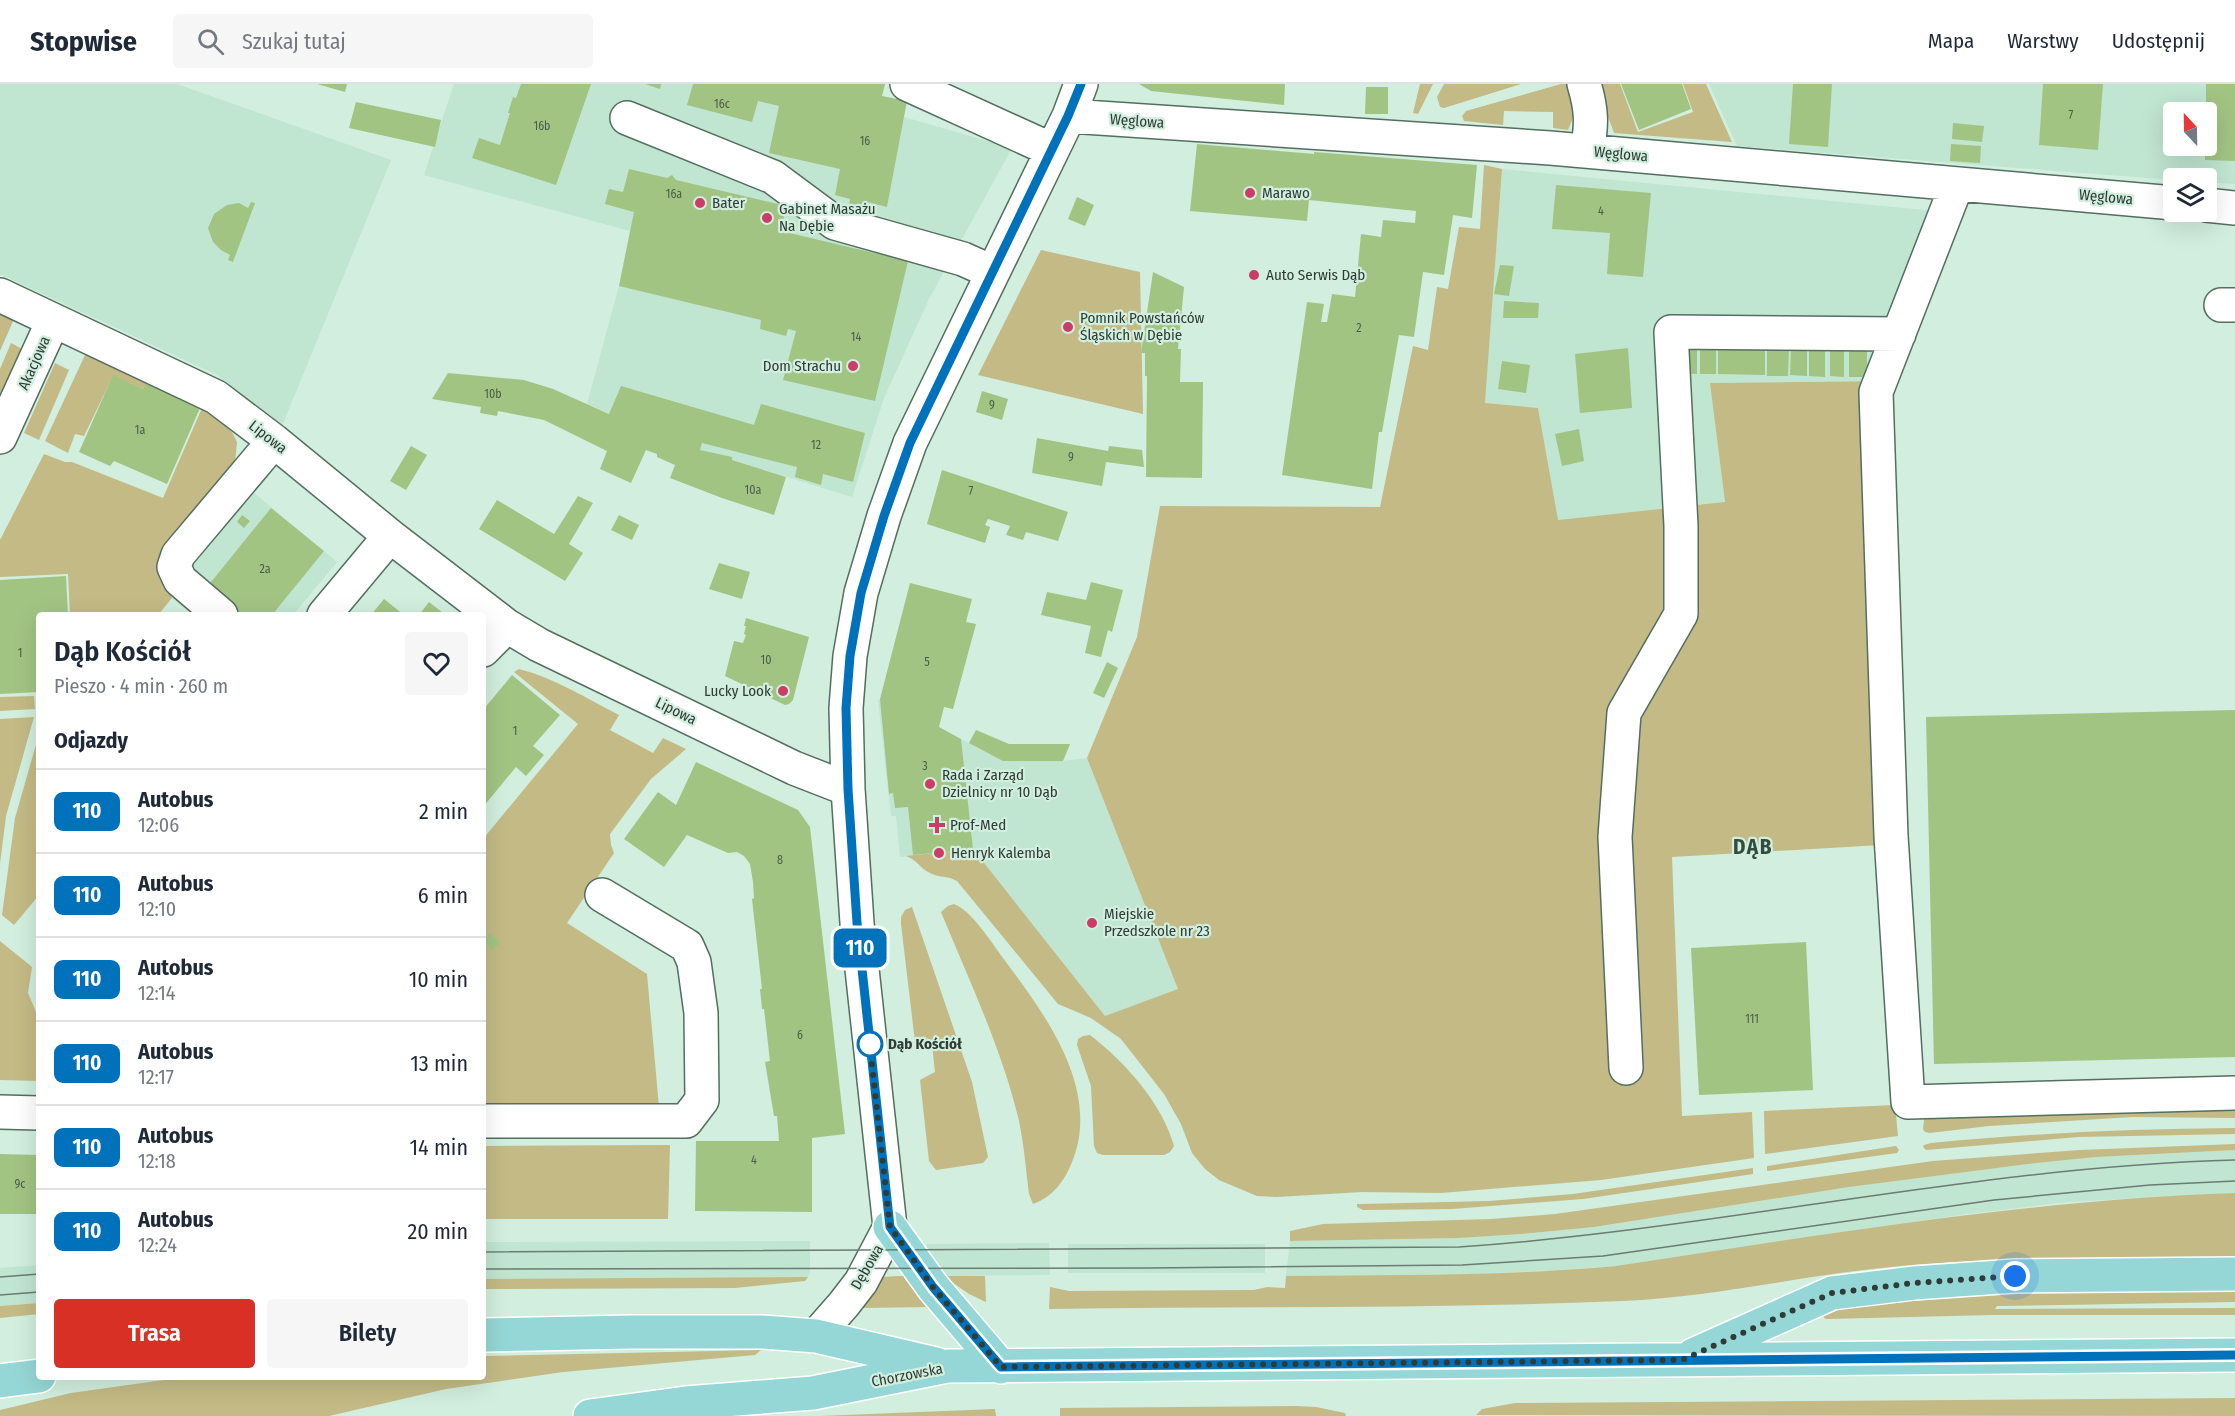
<!DOCTYPE html>
<html lang="pl">
<meta charset="utf-8">
<style>
:root{--surface:#fff;--page:#f6f6f7;--text:#1f2937;--muted:#747a83;--line:#e0e1e3;--accent:#d93025}
body{margin:0;font-family:"Fira Sans Condensed",sans-serif;background:var(--page);color:var(--text);height:100vh;display:flex;flex-direction:column;font-size:22px;white-space:nowrap}
*{box-sizing:border-box;margin:0}
p{font-size:20px;color:var(--muted)}
.icon{flex:none;width:33px;height:33px;fill:none;stroke:currentColor;stroke-width:2;stroke-linecap:round;stroke-linejoin:round}
.map{position:relative;flex:1;overflow:hidden}
.details{position:absolute;left:36px;top:528px;width:450px;height:768px;display:flex;flex-direction:column;background:var(--surface);border-radius:6px;box-shadow:0 6px 24px #0002}
.details>*{flex:none}
.badge{padding:0 12px;border-radius:9px;font-size:21px;line-height:39px}
.needle{width:39px;rotate:338deg}
.fabs{position:absolute;left:2163px;top:18px;display:grid;gap:12px}
.fabs a{display:grid;place-items:center;width:54px;height:54px;border-radius:6px;background:var(--surface);box-shadow:0 6px 24px #0002;font-size:30px}
.you{position:absolute;width:30px;height:30px;margin:-15px;border:4px solid #fff;border-radius:50%;background:#1a73e8;box-shadow:0 0 0 9px #1a73e833}
.map>.badge{position:absolute;translate:-50% -50%;box-shadow:0 0 0 3px #fff}
h2{padding:0 18px;font-size:22px;line-height:54px}
.round{display:grid;place-items:center;flex:none;width:63px;height:63px;border-radius:6px;background:var(--page)}
.overview{display:flex;align-items:center;justify-content:space-between;height:102px;padding:0 18px}
h1{font-size:28px;font-weight:600;line-height:45px}
.primary-button{display:flex;gap:12px;margin-top:auto;padding:12px 18px}
.primary-button a{flex:1;height:69px;border-radius:6px;background:var(--accent);color:#fff;font-size:24px;font-weight:600;line-height:69px;text-align:center}
.primary-button a+a{background:var(--page);color:var(--text)}
ul{padding:0;list-style:none}
li{display:flex;align-items:center;gap:18px;height:84px;padding:0 18px;border-top:2px solid var(--line)}
li div{flex:1}
li b{display:block;font-size:22px}
li em{font-style:normal}
li .badge{min-width:66px;font-weight:700;text-align:center}
header{display:flex;align-items:center;gap:36px;box-sizing:border-box;height:84px;padding:0 30px;background:var(--surface);border-bottom:2px solid var(--line)}
header strong{font-size:28px}
nav{display:flex;gap:33px;margin-inline-start:auto;font-size:21px}
.search{width:420px;height:54px;background:var(--page);display:flex;align-items:center;gap:15px;box-sizing:border-box;padding:0 21px;border-radius:6px;color:var(--muted);font-size:22px}
.map>svg:first-child{display:block}
</style>
<header>
<strong>Stopwise</strong>
<div class="search"><svg class="icon" aria-label="search" viewBox="0 0 24 24"><circle cx="10" cy="10" r="6"/><path d="M15 15l6 6"/></svg>Szukaj tutaj</div>
<nav><a>Mapa</a><a>Warstwy</a><a>Udostępnij</a></nav>
</header>
<div class="map">
<svg width="2235" height="1332" viewBox="0 0 2235 1332">
<rect width="100%" height="100%" fill="#d1eede"/>
<!-- built -->
<path fill="#c0e5d1" fill-rule="evenodd" d="M0,0H177L391,76L282,342L217,291L0,190Z
M454,0H774L904,33L1012,64L929,215L884,314L852,413L700,366L587,320L619,202L630,147L424,91Z
M1709,0H2235V100L2207,98L2206,94L2173,96L1737,62ZM2174,28H2206V62H2174Z
M1502,85L1965,130L1885,297L1710,299L1725,419L1557,436L1538,324L1485,319Z
M229,388L337,478L293,531H193L172,514L160,479Z
M878,615L969,659L1063,677L1087,674L1179,905L1105,932L973,766L900,773L896,732H891Z
M2235,1066V1109L2068,1118L1967,1130L1616,1182L1578,1185L1452,1191L1286,1192L1290,1157L1459,1154L1521,1150L1594,1143L1849,1103L2036,1079L2096,1073Z
M810,1157V1188L808,1193L483,1195V1158Z
M1049,1159L1050,1191L943,1192L932,1174L926,1160Z
M1068,1160H1265V1189H1068Z
M39,1181V1219L0,1222V1184Z"/>
<!-- green -->
<path fill="#c3ba85" d="M1420,0H1433L1418,30L1413,29Z
M1444,0H1521L1444,24L1440,23L1437,13Z
M1561,0H1572L1577,24L1568,46L1553,44V28L1504,27L1503,41L1464,37L1462,32L1466,27Z
M1596,0H1620L1638,48L1693,28L1683,0H1706L1732,58L1614,49Z
M1484,81L1502,85L1485,319L1538,324L1558,436L1725,418L1710,299L1885,297L1898,760L1672,773L1682,1032L1752,1028L1754,1074L1601,1096L1441,1109L1362,1108L1277,1113L1257,1112L1219,1096L1205,1085L1192,1069L1181,1040L1164,1010L1121,955L1091,934L1058,920L957,797C947,791 939,794 930,789C920,785 919,777 906,772L973,765L1105,932L1178,905L1087,674L1137,553L1160,422L1380,423L1413,262L1428,266L1437,203L1448,205L1459,143L1480,145Z
M1041,166L1140,188L1143,330L978,291Z
M0,229L14,235L0,267Z
M11,259L24,266L0,320V285Z
M85,271L206,323L232,348L237,358L235,379L160,479L172,514L158,531H70L68,490L0,493V456L44,370L65,378H72L163,414L202,324L147,299L143,305L113,292L84,352L75,350L68,369L45,357Z
M55,279L69,286L39,356L24,349Z
M519,585C554,594 586,614 619,631L610,646L653,669L663,654L686,665L651,695L610,750L611,761L614,769L567,839L647,890L659,1023L483,1026V755L578,640L514,588Z
M34,612L35,625L0,627V613Z
M34,633L6,732L0,780V635Z
M39,650V811L14,841L2,831L15,734Z
M954,820C971,826 992,859 1003,874C1044,929 1102,1005 1072,1078C1065,1096 1053,1113 1033,1120L1029,1110C1026,1086 1024,1061 1019,1037C1002,965 969,896 941,828L948,822Z
M912,823L972,998L988,1073L983,1079L936,1086L929,1077L920,996L935,988L932,960L915,958L901,840V833L905,826Z
M0,857L32,883L28,909L39,935V997L0,996Z
M1090,951C1125,978 1162,1019 1174,1062L1170,1068L1164,1071H1103L1097,1069L1094,1062L1091,1002L1077,961L1078,955L1083,952Z
M1895,1021L1898,1052L1765,1070L1764,1027Z
M2235,1023V1034L2132,1033L1989,1042L1930,1049L1925,1048L1923,1045L1925,1028Z
M2235,1044V1050L2078,1053L1926,1066L1923,1063L1924,1061L1931,1059C2032,1049 2133,1045 2235,1044Z
M2235,1060V1066L2096,1073L2036,1079L1849,1103L1594,1143L1521,1150L1459,1154L1290,1157V1147L1323,1140L1491,1135L1555,1130L1933,1077L2080,1066Z
M670,1061L668,1135H483V1062Z
M1896,1062L1899,1066L1897,1069L1767,1087V1082Z
M1753,1084V1090L1583,1115L1452,1125L1363,1126L1357,1123V1120H1363L1489,1117L1573,1110Z
M2235,1109V1173C2124,1174 2012,1172 1901,1182C1808,1190 1716,1213 1622,1217C1432,1225 1240,1222 1049,1225L1050,1203L1069,1207L1254,1206L1267,1203L1285,1204L1286,1192C1396,1191 1506,1192 1616,1182C1822,1151 2027,1116 2235,1109Z
M899,1192H909L930,1223L862,1224L881,1193Z
M943,1192H985L986,1218L969,1210Z
M808,1193L805,1197L735,1204L483,1205V1195Z
M2235,1206V1218L1997,1222L1995,1225L2235,1224V1231H1992L1827,1235L1824,1234L1823,1230L1824,1227L1898,1216L2011,1209Z
M39,1219V1230L0,1234V1222Z
M761,1266L755,1271L563,1288L446,1305L329,1332H0V1326L71,1309L185,1293H483V1272Z
M2235,1314V1332L1476,1331L1482,1325L1515,1319Z
M1296,1322L1316,1323L1345,1329L1346,1332H1060V1324Z
M995,1325L996,1332H820Z"/>
<!-- building -->
<path fill="#a2c483" d="M317,0H347L345,8Z
M521,0H591L556,101L472,74L479,54L500,61L510,29H508L513,13L516,14Z
M645,0H661L660,5Z
M693,0H885L882,12L907,17L887,123L867,118L865,126L849,123L850,115L835,111L840,85L769,69L779,22L758,17L752,38L687,21Z
M1139,0H1285L1284,21L1151,7Z
M1621,0H1682L1691,25L1639,46Z
M1793,0H1832L1828,63L1789,60Z
M2043,0H2103L2098,66L2039,61Z
M2206,0H2235V77L2205,76V62H2206Z
M1366,3H1388V30H1365Z
M356,18L441,36L435,63L349,44Z
M1953,39L1984,42L1982,58L1952,55Z
M1197,60L1314,70V68L1477,81L1472,134L1453,131L1444,191L1423,188L1414,253L1399,251L1382,348H1379L1372,405L1282,391L1307,218L1324,220L1321,238H1327L1332,210L1355,213L1361,150L1381,153L1383,136L1415,139L1416,127L1309,116L1307,137L1190,127Z
M1951,60L1981,62L1980,79L1950,77Z
M629,85L667,94L672,91L676,96L786,122L781,147L908,177L875,317L783,296L796,247L788,245L786,252L760,245L761,236L619,202L634,128L605,120L609,105L623,108Z
M1556,101L1651,109L1643,193L1607,190L1610,149L1552,145Z
M1077,113L1094,121L1085,142L1068,135Z
M251,118L255,119L233,178L228,176L230,171L221,166L213,158L208,144L214,130L227,121L239,119L248,124Z
M1500,181L1514,182L1509,212L1494,210Z
M1153,188L1184,203L1178,265H1181L1180,298H1203L1202,394L1146,393L1147,292H1145V269H1141Z
M1504,217L1539,219L1538,234H1503Z
M1681,262L1697,263V290L1681,289Z
M1700,263H1716V290H1700Z
M1718,263L1765,264V291L1718,290Z
M1628,264L1632,324L1580,329L1575,270Z
M1767,264L1789,265L1788,292H1767Z
M1791,265H1807V292L1790,291Z
M1809,265L1825,266V293L1809,292Z
M1830,265L1844,266V293L1830,292Z
M1849,266H1867V293H1849Z
M1502,277L1530,281L1526,309L1498,305Z
M448,289L524,296L553,305L609,330L621,302L754,341L761,320L865,349L853,398L823,390L821,401L795,393L797,383L702,359L700,366L732,373V376L786,393L774,431L722,414L670,394L675,381L657,373V370L646,366L631,399L600,385L607,367L544,336L498,327L497,332L480,329L481,323L432,315Z
M113,291L143,305L146,299L200,324L167,400L114,377L110,382L79,368Z
M982,307L1008,315L1002,336L976,328Z
M1579,345L1584,377L1562,382L1555,350Z
M1037,354L1108,367L1109,362L1142,366L1144,383L1106,378L1102,402L1032,389Z
M411,362L427,371L406,406L390,397Z
M942,386L1068,428L1058,457L1026,448L1023,456L1006,451L1010,442L988,435L985,441L990,443L985,459L927,440Z
M578,412L593,419L569,460L583,469L565,497L479,445L497,416L554,450Z
M271,424L324,467L272,531H242L207,503Z
M242,431L250,437L244,444L237,438Z
M619,431L639,441L632,456L611,446Z
M719,479L750,488L742,515L709,505Z
M66,492L68,531H39V608L0,610V496Z
M1091,498L1123,506L1112,548L1108,546L1101,573L1085,569L1091,542L1041,531L1047,508L1086,516Z
M910,499L972,515L966,538L976,540L953,625L944,623L939,643L961,655L973,765L913,771L908,723L895,724L893,709L889,710L880,615Z
M384,515L404,531H371Z
M429,518L443,529L441,531H419Z
M746,534L809,553L793,616L789,620L785,621L725,592L734,557L743,559L746,551L744,550L746,542H744Z
M1107,578L1118,584L1104,614L1093,609Z
M512,591L560,631L533,662L544,671L526,692L516,683L483,723V626Z
M2235,626V973L1934,980L1926,633Z
M976,646L1009,660H1070L1063,677H1003L969,659Z
M696,678L798,726L810,743L845,1050L812,1054V1128L695,1127L696,1057H779L777,1032H774L765,978L770,977L764,925H762L760,905H762L752,815L754,814L753,798L750,780L744,772L737,768L728,769L687,751L664,783L624,755L658,708L676,721Z
M490,849L500,858L493,866L483,857Z
M1806,858L1813,1006L1699,1011L1691,864Z
M0,1070L39,1071V1130H0Z"/>
<g fill="none" stroke-linecap="round" stroke-linejoin="round">
<!-- minor casing -->
<g stroke="#546e60" stroke-width="36">
<path id="minor" d="M907,0L1052,66
M1584,0C1592,26 1592,41 1587,67
M1069,32L1550,64L2174,119
M627,34L773,93L835,139L963,175L992,188
M1957,100L1876,308L1891,752L1908,1018L2235,1009
M2206,121L2235,124
M0,211L216,313L274,357L390,452L507,542L539,561L794,684L848,705
M2221,221H2235
M0,353L53,237
M221,531L180,496L174,483L178,471L274,357
M324,531L390,452
M483,566L507,542
M1626,984L1615,753L1624,629L1681,530V442L1671,248L1899,250
M0,1028L39,1029
M483,1037H686L702,1016L701,929L694,878L687,862L602,811
M816,1252L844,1220L861,1198L890,1143L857,839L848,705L846,624L850,572L861,509L884,432L910,359L1069,32L1081,0"/>
</g>
<!-- major casing -->
<g stroke="#fff" stroke-width="36">
<path id="major" d="M890,1143L933,1203L1001,1283
M483,1251L631,1248H762L816,1252L936,1280
M1693,1271L1832,1209L1914,1199L2015,1192L2235,1190
M0,1297L39,1292
M590,1332L686,1319L813,1309L947,1282L2235,1271"/>
</g>
<!-- minor -->
<use href="#minor" stroke="#fff" stroke-width="33"/>
<!-- major -->
<use href="#major" stroke="#95d7d6" stroke-width="33"/>
<!-- tram -->
<path stroke="#6a7c73" stroke-width="1.5" d="M483,1168L1459,1163C1720,1145 1973,1083 2235,1076
M483,1185L1149,1184L1462,1181L1603,1172L1994,1116L2150,1101L2235,1097
M0,1193L39,1190
M0,1211L39,1208"/>
</g>
<g fill="none" stroke-linecap="round" stroke-linejoin="round">
<!-- line casing -->
<g stroke="#fff" stroke-width="14">
<path id="line" d="M1081,0L1068,32L910,359L884,432L861,509L850,572L846,624L848,705L857,839L890,1143L933,1203L1001,1283L2235,1271"/>
</g>
<!-- line -->
<use href="#line" stroke="#0072bc" stroke-width="9"/>
<!-- walk -->
<path stroke="#2f3b35" stroke-width="6" stroke-dasharray="0 10.8" d="M870,960L869,954L890,1143L933,1203L1001,1283L1682,1276L1832,1209L1914,1199L2015,1192"/>
</g>
<!-- markers -->
<g fill="#cb3d66" stroke="#d1eede" stroke-width="2">
<circle cx="1250" cy="109" r="6"/>
<circle cx="700" cy="119" r="6"/>
<circle cx="767" cy="134" r="6"/>
<circle cx="1254" cy="191" r="6"/>
<circle cx="1068" cy="243" r="6"/>
<circle cx="853" cy="282" r="6"/>
<circle cx="783" cy="607" r="6"/>
<circle cx="930" cy="700" r="6"/>
<path d="M934 732h6v6h6v6h-6v6h-6v-6h-6v-6h6z"/>
<circle cx="939" cy="769" r="6"/>
<circle cx="1092" cy="839" r="6"/>
</g>
<circle fill="#fff" stroke="#0072bc" stroke-width="3" cx="870" cy="960" r="12"/>
<g text-anchor="middle" dominant-baseline="central" stroke-width="4.5" stroke-linejoin="round" paint-order="stroke">
<!-- number labels -->
<g font-size="12" fill="#4c5d48">
<text x="722" y="20">16c</text>
<text x="2071" y="31">7</text>
<text x="542" y="42">16b</text>
<text x="865" y="57">16</text>
<text x="674" y="110">16a</text>
<text x="1601" y="127">4</text>
<text x="1359" y="244">2</text>
<text x="856" y="253">14</text>
<text x="493" y="310">10b</text>
<text x="992" y="321">9</text>
<text x="140" y="346">1a</text>
<text x="816" y="361">12</text>
<text x="1071" y="373">9</text>
<text x="753" y="406">10a</text>
<text x="971" y="407">7</text>
<text x="265" y="485">2a</text>
<text x="20" y="569">1</text>
<text x="766" y="576">10</text>
<text x="927" y="578">5</text>
<text x="515" y="647">1</text>
<text x="925" y="682">3</text>
<text x="780" y="776">8</text>
<text x="1752" y="935">111</text>
<text x="800" y="951">6</text>
<text x="754" y="1076">4</text>
<text x="20" y="1100">9c</text>
</g>
<!-- street labels -->
<g font-size="15" fill="#2f3b35" stroke="#d1eede">
<text transform="translate(1137 37) rotate(4)">Węglowa</text>
<text transform="translate(1621 70) rotate(5)">Węglowa</text>
<text transform="translate(2106 113) rotate(5)">Węglowa</text>
<text transform="translate(34 279) rotate(-66)">Akacjowa</text>
<text transform="translate(268 353) rotate(38)">Lipowa</text>
<text transform="translate(676 627) rotate(26)">Lipowa</text>
<text transform="translate(867 1183) rotate(-60)">Dębowa</text>
<text transform="translate(907 1291) rotate(-11)">Chorzowska</text>
</g>
<!-- poi labels -->
<g font-size="15" fill="#2f3b35" stroke="#d1eede" text-anchor="start">
<text x="1262" y="109">Marawo</text>
<text x="712" y="119">Bater</text>
<text x="779" y="125">Gabinet Masażu<tspan x="779" dy="17">Na Dębie</tspan></text>
<text x="1266" y="191">Auto Serwis Dąb</text>
<text x="1080" y="234">Pomnik Powstańców<tspan x="1080" dy="17">Śląskich w Dębie</tspan></text>
<text x="841" y="282" text-anchor="end">Dom Strachu</text>
<text x="771" y="607" text-anchor="end">Lucky Look</text>
<text x="942" y="691">Rada i Zarząd<tspan x="942" dy="17">Dzielnicy nr 10 Dąb</tspan></text>
<text x="950" y="741">Prof-Med</text>
<text x="951" y="769">Henryk Kalemba</text>
<text x="1104" y="830">Miejskie<tspan x="1104" dy="17">Przedszkole nr 23</tspan></text>
</g>
<!-- stop labels -->
<g font-size="15" font-weight="bold" fill="#2f3b35" stroke="#d1eede" text-anchor="start">
<text x="888" y="960">Dąb Kościół</text>
</g>
<!-- district labels -->
<g font-size="21" font-weight="bold" letter-spacing="1.5" fill="#334c3f" stroke="#d1eede">
<text x="1753" y="763">DĄB</text>
</g>
</g>
</svg>
<div class="fabs">
<a><svg class="needle" viewBox="-14 -14 28 28"><path d="M0-13l5 13h-10z" fill="#e53935"/><path d="M0 13l5-13h-10z" fill="#747a83"/></svg></a>
<a><svg class="icon" aria-label="layers" viewBox="0 0 24 24"><path d="M12 4l9 5-9 5-9-5zM3 14l9 5 9-5"/></svg></a>
</div>
<div class="you" style="left:2015px;top:1192px"></div>
<b class="badge" style="left:860px;top:864px;background:#0072bc;color:#fff">110</b>
<section class="details">
<div class="overview"><div><h1>Dąb Kościół</h1><p>Pieszo · 4 min · 260 m</p></div><a class="round"><svg class="icon" aria-label="heart" viewBox="0 0 24 24"><path d="M12 20l-8-8c-3-5 5-10 8-4 3-6 11-1 8 4z"/></svg></a></div>
<h2>Odjazdy</h2>
<ul>
<li><span class="badge" style="background:#0072bc;color:#fff">110</span><div><b>Autobus</b><p>12:06</p></div><em>2 min</em></li>
<li><span class="badge" style="background:#0072bc;color:#fff">110</span><div><b>Autobus</b><p>12:10</p></div><em>6 min</em></li>
<li><span class="badge" style="background:#0072bc;color:#fff">110</span><div><b>Autobus</b><p>12:14</p></div><em>10 min</em></li>
<li><span class="badge" style="background:#0072bc;color:#fff">110</span><div><b>Autobus</b><p>12:17</p></div><em>13 min</em></li>
<li><span class="badge" style="background:#0072bc;color:#fff">110</span><div><b>Autobus</b><p>12:18</p></div><em>14 min</em></li>
<li><span class="badge" style="background:#0072bc;color:#fff">110</span><div><b>Autobus</b><p>12:24</p></div><em>20 min</em></li>
</ul>
<div class="primary-button"><a>Trasa</a><a>Bilety</a></div>
</section>
</div>
